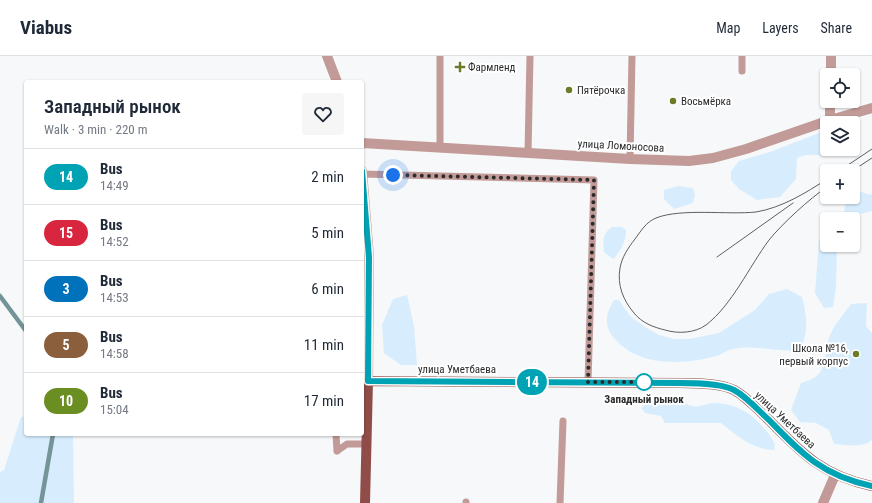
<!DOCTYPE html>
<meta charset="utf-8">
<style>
:root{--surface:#fff;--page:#f6f6f7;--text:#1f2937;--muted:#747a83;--line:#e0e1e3}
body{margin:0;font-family:"Roboto Condensed",sans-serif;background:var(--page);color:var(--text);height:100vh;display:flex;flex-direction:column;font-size:15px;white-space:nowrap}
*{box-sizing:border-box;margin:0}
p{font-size:13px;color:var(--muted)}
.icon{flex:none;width:22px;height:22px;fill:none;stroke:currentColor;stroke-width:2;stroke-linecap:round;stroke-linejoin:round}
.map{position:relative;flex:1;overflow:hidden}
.details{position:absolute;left:24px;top:24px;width:340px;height:356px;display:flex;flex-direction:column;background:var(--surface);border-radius:4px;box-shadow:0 1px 3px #0004}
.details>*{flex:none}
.badge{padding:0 8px;border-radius:13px;font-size:14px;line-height:26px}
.tools{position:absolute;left:820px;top:12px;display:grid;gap:8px}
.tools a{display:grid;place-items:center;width:40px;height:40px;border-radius:4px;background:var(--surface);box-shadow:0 1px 3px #0004;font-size:20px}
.you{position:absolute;width:20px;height:20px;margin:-10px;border:3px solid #fff;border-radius:50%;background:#1a73e8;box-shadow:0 0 0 6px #1a73e833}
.map>.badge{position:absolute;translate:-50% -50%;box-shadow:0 0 0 2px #fff}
.round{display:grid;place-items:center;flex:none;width:42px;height:42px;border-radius:4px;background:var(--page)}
.headline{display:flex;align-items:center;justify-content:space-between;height:68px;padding:0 20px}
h1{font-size:19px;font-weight:600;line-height:30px}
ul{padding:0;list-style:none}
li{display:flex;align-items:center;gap:12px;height:56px;padding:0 20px;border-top:1px solid var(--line)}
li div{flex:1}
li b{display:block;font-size:15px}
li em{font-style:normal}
li .badge{min-width:44px;font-weight:700;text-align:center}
header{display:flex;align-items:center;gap:24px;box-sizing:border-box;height:56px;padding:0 20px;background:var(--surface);border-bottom:1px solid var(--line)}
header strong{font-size:19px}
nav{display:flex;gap:22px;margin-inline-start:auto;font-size:14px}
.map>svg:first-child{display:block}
</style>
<header>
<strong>Viabus</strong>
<nav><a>Map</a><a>Layers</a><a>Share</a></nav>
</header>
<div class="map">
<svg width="872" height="447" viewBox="0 0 872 447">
<rect width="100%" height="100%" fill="#f6f8f9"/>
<!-- green -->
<path fill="#d7edfe" d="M827,74V93H837C829,103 817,98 807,99C804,99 800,101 797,102L796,123L780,141L757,144L739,133L731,124V115L739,105L770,96Z
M678,130L693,132L695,139L693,147L674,153L664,143V134Z
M859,135L870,139L872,137V155L842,163L847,143L849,141H853V138Z
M827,165V189H837L836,230L833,251L824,252L815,237L819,186L824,167Z
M612,171H622L626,174C626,184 621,196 613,203L604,196C603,185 602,178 612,171Z
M787,233L802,241C807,262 809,274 800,294C778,297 755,288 733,293C727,294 722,298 716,300C683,309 638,311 614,282C603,269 606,257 614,244H619L630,260L645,271L659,279L674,283H689L719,277L755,254L769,238Z
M407,239L414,270L417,309H401L384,297L382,269L393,243Z
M867,247L866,270L872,277V384C862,392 847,389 834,388L829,374L816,367L800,366L791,354L801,327C830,320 822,303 829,282C833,270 844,258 851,248Z
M653,343C661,344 673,342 681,344C685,345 688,350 692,350C698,352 707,347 714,347C742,347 762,365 775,388L774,394C752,393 737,380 721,367H665L661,360L645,357L641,352Z
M26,360V378H73L74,447H0V416L4,414L21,361Z"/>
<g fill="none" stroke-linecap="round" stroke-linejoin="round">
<!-- stream -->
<path stroke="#749498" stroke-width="4.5" d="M0,240L26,275
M41,447L53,378"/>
<!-- service -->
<path stroke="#c29a97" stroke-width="7" d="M742,15V0
M440,92V0
M528,97L530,0
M630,103L632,0
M362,118L594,124L588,326
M336,378L337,395
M337,395L347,388H366
M466,447V446
M560,447L563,365"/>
<!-- minor -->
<path stroke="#c29a97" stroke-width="10" d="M831,19V0
M830,64V45
M823,447L835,419"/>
<!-- tertiary -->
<path stroke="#c29a97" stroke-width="10" d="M327,0L337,26
M362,87L630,103L689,105L713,102L746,93L830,64L872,52
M362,115L369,201L368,325"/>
<!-- primary -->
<path stroke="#8f4c48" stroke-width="10" d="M365,447L368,325L680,327C695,327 721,327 734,334C747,341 758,354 769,364C802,398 824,420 872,430"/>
<!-- tram -->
<path stroke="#5f5f60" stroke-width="1" d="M839,115L872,93
M852,115L872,102
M827,123C806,137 781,152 756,156C728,159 681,152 656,162C646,166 641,175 635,183C628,192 622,201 620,212C617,229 623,244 634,257C642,267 653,271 665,274C678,278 695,277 706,269C732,249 749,211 769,184C781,169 810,142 827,131
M717,201L793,147"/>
</g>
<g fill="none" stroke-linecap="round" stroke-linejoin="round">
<!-- line casing -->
<g stroke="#fff" stroke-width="9">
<path id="line" d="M362,115L369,201L368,325L680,327C695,327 721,327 734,334C747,341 758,354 769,364C802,398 823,420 872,430"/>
</g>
<!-- line -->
<use href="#line" stroke="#00a3b4" stroke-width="6"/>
<!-- walk -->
<path stroke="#2b2b2c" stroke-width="4" stroke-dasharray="0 7.2" d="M393,119L594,124L588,326H652H644"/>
</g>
<!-- markers -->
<g fill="#6c7b28" stroke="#fff" stroke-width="1.5">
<path d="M458 5h4v4h4v4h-4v4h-4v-4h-4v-4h4z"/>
<circle cx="569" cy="34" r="4"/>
<circle cx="673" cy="45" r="4"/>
<circle cx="856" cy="298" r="4"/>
</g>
<circle fill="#fff" stroke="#00a3b4" stroke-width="2" cx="644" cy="326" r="8"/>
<g text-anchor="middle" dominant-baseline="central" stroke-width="4" stroke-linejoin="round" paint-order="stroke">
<!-- poi labels -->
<g font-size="11" fill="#2b2b2c" stroke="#fff" text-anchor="start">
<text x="468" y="11">Фармленд</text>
<text x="577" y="34">Пятёрочка</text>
<text x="681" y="45">Восьмёрка</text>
<text x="848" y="292" text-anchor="end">Школа №16,<tspan x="848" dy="13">первый корпус</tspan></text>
</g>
<!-- street labels -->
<g font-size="11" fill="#2b2b2c" stroke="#fff">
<text transform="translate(621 90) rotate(3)">улица Ломоносова</text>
<text x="457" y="313">улица Уметбаева</text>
<text transform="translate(785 364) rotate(43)">улица Уметбаева</text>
</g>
<!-- stop labels -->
<g font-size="11" font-weight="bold" fill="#2b2b2c" stroke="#fff">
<text x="644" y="343">Западный рынок</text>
</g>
</g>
</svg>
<div class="tools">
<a><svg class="icon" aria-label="locate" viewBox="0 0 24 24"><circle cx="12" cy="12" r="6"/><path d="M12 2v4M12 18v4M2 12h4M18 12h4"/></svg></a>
<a><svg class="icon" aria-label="layers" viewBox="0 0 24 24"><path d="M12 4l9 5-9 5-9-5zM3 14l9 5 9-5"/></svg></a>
<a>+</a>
<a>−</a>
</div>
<div class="you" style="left:393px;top:119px"></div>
<b class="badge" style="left:532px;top:326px;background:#00a3b4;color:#fff">14</b>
<section class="details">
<div class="headline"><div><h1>Западный рынок</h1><p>Walk · 3 min · 220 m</p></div><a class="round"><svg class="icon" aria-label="heart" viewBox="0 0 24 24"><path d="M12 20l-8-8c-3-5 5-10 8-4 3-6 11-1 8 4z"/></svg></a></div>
<ul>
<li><span class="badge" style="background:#00a3b4;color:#fff">14</span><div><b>Bus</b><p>14:49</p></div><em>2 min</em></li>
<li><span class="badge" style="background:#d7263d;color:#fff">15</span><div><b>Bus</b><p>14:52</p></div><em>5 min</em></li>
<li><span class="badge" style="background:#0072bc;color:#fff">3</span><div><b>Bus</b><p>14:53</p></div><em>6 min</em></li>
<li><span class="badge" style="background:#8b5e3c;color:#fff">5</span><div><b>Bus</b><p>14:58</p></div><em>11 min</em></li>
<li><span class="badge" style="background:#6b8e23;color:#fff">10</span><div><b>Bus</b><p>15:04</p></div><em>17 min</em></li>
</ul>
</section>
</div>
